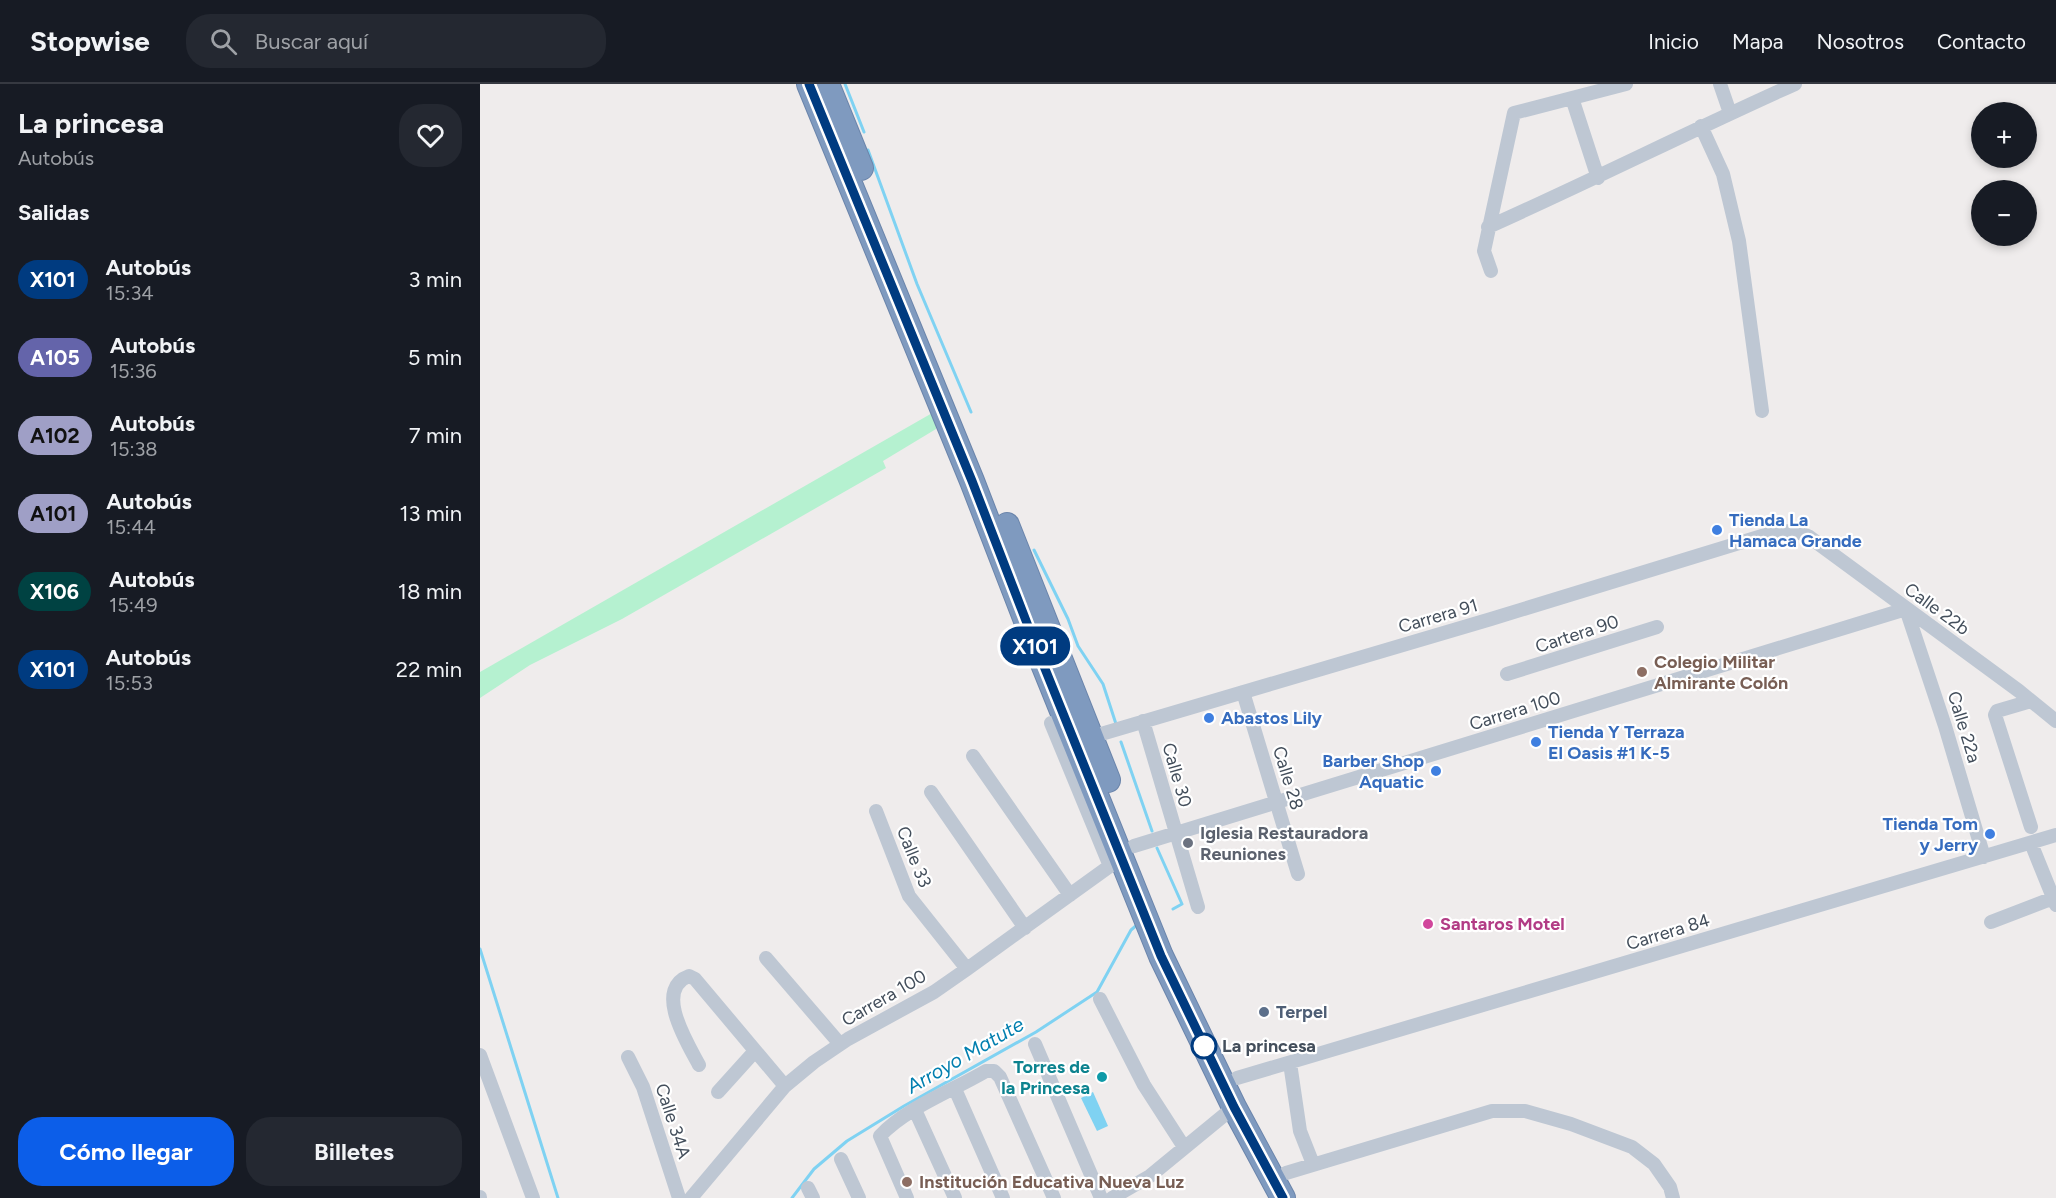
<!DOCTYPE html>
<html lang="es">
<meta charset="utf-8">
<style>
:root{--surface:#171b24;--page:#242831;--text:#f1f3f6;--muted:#9ea1a6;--line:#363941;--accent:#0c5ee9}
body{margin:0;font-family:Figtree,sans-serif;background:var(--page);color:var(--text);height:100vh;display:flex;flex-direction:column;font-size:22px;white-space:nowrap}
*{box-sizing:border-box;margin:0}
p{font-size:20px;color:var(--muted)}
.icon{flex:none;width:33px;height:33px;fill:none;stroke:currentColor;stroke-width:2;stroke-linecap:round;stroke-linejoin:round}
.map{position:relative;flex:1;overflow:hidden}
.details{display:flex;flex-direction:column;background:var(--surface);width:480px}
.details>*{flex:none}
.badge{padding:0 12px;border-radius:20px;font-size:21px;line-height:39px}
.buttons{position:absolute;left:1491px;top:18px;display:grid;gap:12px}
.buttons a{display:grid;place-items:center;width:66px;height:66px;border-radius:50%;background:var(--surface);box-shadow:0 3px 9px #0003;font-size:30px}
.map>.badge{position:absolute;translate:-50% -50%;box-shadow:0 0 0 3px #fff}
h2{padding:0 18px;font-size:22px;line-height:54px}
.round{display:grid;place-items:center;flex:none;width:63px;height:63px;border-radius:24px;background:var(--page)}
.overview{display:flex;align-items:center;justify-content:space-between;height:102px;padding:0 18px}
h1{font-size:28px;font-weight:700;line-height:45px}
.button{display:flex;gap:12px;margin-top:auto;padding:12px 18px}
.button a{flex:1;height:69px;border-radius:24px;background:var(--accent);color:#fff;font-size:24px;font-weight:700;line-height:69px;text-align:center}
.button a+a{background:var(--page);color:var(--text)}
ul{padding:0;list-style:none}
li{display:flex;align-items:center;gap:18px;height:78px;padding:0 18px}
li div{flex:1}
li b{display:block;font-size:22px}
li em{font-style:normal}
li .badge{min-width:66px;font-weight:700;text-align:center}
header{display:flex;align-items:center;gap:36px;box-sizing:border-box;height:84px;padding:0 30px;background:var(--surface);border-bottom:2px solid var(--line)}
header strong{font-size:28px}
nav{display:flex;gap:33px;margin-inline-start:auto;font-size:21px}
.search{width:420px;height:54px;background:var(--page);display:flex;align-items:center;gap:15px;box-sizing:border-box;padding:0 21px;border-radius:24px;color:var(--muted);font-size:22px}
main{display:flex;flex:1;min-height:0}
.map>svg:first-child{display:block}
</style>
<header>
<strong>Stopwise</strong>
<div class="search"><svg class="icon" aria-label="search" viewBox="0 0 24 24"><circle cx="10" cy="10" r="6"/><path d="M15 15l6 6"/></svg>Buscar aquí</div>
<nav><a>Inicio</a><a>Mapa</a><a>Nosotros</a><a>Contacto</a></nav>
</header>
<main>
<section class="details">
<div class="overview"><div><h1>La princesa</h1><p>Autobús</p></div><a class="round"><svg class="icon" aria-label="heart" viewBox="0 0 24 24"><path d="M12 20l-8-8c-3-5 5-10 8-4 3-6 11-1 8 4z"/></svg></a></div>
<h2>Salidas</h2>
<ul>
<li><span class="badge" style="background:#003b80;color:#fff">X101</span><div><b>Autobús</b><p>15:34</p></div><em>3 min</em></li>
<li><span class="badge" style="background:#6464aa;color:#fff">A105</span><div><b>Autobús</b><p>15:36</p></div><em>5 min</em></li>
<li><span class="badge" style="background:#9f9fc6;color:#111">A102</span><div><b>Autobús</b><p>15:38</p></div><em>7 min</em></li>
<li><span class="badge" style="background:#9f9fc6;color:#111">A101</span><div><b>Autobús</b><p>15:44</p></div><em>13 min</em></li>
<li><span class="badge" style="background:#004242;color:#fff">X106</span><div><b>Autobús</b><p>15:49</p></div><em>18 min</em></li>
<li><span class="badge" style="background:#003b80;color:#fff">X101</span><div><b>Autobús</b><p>15:53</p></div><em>22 min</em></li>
</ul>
<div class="button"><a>Cómo llegar</a><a>Billetes</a></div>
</section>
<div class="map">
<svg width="1576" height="1114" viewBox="0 0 1576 1114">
<rect width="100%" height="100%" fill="#efecec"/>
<!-- green -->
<path fill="#b5f1d0" d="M454,328L458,337L456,341V345L403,377L406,384L142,535L50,581L0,614V588Z"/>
<!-- water -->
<path fill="#7fd2f2" d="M613,1008L628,1042L617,1047L601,1014Z"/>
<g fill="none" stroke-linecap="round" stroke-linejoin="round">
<!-- stream -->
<path stroke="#7fd2f2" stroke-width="3" d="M365,0L384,48
M388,66L437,200L491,328
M554,466L588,535L598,562L623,600L636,640
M641,658L672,747
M677,764L702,820L693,825
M0,865L78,1114
M312,1114L334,1085L367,1057L424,1022L556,948L617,908L651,846L658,840"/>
<!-- highway casing -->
<g stroke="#6b85ab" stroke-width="26">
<path id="highway" d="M329,0L492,397L555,560L681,872L754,1023L803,1114
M347,0L381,84
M527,441L628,696"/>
</g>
<!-- street -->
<path stroke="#bec7d3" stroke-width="14" d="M1240,0L1250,29
M1092,14L1118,94
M1221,42L1243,90L1259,157L1282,327
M1008,143C1111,97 1212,46 1315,0
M1011,187L1004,167L1034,29L1146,0
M1027,590L1177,543
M763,608L818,790
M663,637L718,823
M571,639L630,782
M611,653L1011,535L1295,448L1314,447L1328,452L1539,607L1576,637
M493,672L590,811
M451,708L545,844
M396,727L429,812L487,885
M1551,743L1515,631L1517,627L1551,617
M1551,759L1576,821
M654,762L1426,525L1465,642L1504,773
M1511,838L1576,813
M286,874L360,960
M620,915L664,1001L704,1063
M555,960L621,1114
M0,971L53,1114
M148,973L163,1003L199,1114
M810,979L820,1047L833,1080
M219,981C208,960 173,905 209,892L215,895L305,1002
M757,994L1576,751
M475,1005L523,1114
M238,1008L275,967
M435,1026L475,1114
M361,1075L379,1114
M806,1089L1012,1027H1045L1091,1040L1152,1063L1174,1080L1190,1103L1193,1114
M328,1104L333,1114
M0,1113V1114
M211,1114L305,1002L334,978L368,955L454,908L487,885L641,774
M427,1114L400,1052C426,1024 472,1007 506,987H514L520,993L574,1114
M632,1114L670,1092L754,1023"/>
<!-- highway -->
<use href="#highway" stroke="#7f9abf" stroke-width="24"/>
</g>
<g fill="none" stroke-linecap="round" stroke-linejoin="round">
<!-- line casing -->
<g stroke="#fff" stroke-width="14">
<path id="line" d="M329,0L492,397L555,560L681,872L754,1023L803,1114"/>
</g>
<!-- line -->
<use href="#line" stroke="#003b80" stroke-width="9"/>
</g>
<!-- markers -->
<g fill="#3f7fe0" stroke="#fff" stroke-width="2">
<circle cx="1237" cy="446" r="6"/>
<circle cx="729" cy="634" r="6"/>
<circle cx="1056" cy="658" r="6"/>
<circle cx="956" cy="687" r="6"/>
<circle cx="1510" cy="750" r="6"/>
</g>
<g fill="#8d6e63" stroke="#fff" stroke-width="2">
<circle cx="1162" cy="588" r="6"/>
<circle cx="427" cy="1098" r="6"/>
</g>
<circle fill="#6b7280" stroke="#fff" stroke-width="2" cx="708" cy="759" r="6"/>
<circle fill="#d1479c" stroke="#fff" stroke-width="2" cx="948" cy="840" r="6"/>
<circle fill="#5c6f8a" stroke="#fff" stroke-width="2" cx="784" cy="928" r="6"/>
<circle fill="#fff" stroke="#003b80" stroke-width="3" cx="724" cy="962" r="12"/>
<circle fill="#0f9aa8" stroke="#fff" stroke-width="2" cx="622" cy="993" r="6"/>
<g text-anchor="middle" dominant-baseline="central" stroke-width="4.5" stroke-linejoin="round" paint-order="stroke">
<!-- shop labels -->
<g font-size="18" font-weight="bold" fill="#366cbe" stroke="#fff" text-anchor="start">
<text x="1249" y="436">Tienda La<tspan x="1249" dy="21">Hamaca Grande</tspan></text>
<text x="741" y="634">Abastos Lily</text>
<text x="1068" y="648">Tienda Y Terraza<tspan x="1068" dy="21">El Oasis #1 K-5</tspan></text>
<text x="944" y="677" text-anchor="end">Barber Shop<tspan x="944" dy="21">Aquatic</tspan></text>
<text x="1498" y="740" text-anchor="end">Tienda Tom<tspan x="1498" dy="21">y Jerry</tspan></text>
</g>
<!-- street labels -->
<g font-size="18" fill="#434e5b" stroke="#fff">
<text transform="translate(1457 525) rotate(36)">Calle 22b</text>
<text transform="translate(958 532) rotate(-16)">Carrera 91</text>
<text transform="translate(1097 550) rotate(-18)">Cartera 90</text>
<text transform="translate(1035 627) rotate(-17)">Carrera 100</text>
<text transform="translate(1484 643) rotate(73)">Calle 22a</text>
<text transform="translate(697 691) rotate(74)">Calle 30</text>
<text transform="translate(808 694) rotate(73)">Calle 28</text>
<text transform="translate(434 773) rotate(68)">Calle 33</text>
<text transform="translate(1188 848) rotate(-17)">Carrera 84</text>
<text transform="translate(404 914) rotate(-30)">Carrera 100</text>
<text transform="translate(193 1037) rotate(72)">Calle 34A</text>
</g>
<!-- education labels -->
<g font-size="18" font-weight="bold" fill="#785e54" stroke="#fff" text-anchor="start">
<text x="1174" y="578">Colegio Militar<tspan x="1174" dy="21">Almirante Colón</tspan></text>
<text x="439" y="1098">Institución Educativa Nueva Luz</text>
</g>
<!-- worship labels -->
<g font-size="18" font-weight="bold" fill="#5b616d" stroke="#fff" text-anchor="start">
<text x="720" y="749">Iglesia Restauradora<tspan x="720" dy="21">Reuniones</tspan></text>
</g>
<!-- hotel labels -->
<g font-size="18" font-weight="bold" fill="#b23c85" stroke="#fff" text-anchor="start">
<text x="960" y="840">Santaros Motel</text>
</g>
<!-- service labels -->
<g font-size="18" font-weight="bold" fill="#4e5e75" stroke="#fff" text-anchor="start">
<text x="796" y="928">Terpel</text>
</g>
<!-- stop labels -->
<g font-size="18" font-weight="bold" fill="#434e5b" stroke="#fff" text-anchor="start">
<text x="742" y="962">La princesa</text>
</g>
<!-- culture labels -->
<g font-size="18" font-weight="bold" fill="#0d838f" stroke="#fff" text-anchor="end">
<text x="610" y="983">Torres de<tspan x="610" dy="21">la Princesa</tspan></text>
</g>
<!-- water labels -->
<g font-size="20" font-style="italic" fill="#027faf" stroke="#fff">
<text transform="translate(485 971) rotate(-30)">Arroyo Matute</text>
</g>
</g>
</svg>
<div class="buttons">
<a>+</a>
<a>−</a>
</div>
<b class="badge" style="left:555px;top:562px;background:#003b80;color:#fff">X101</b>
</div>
</main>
